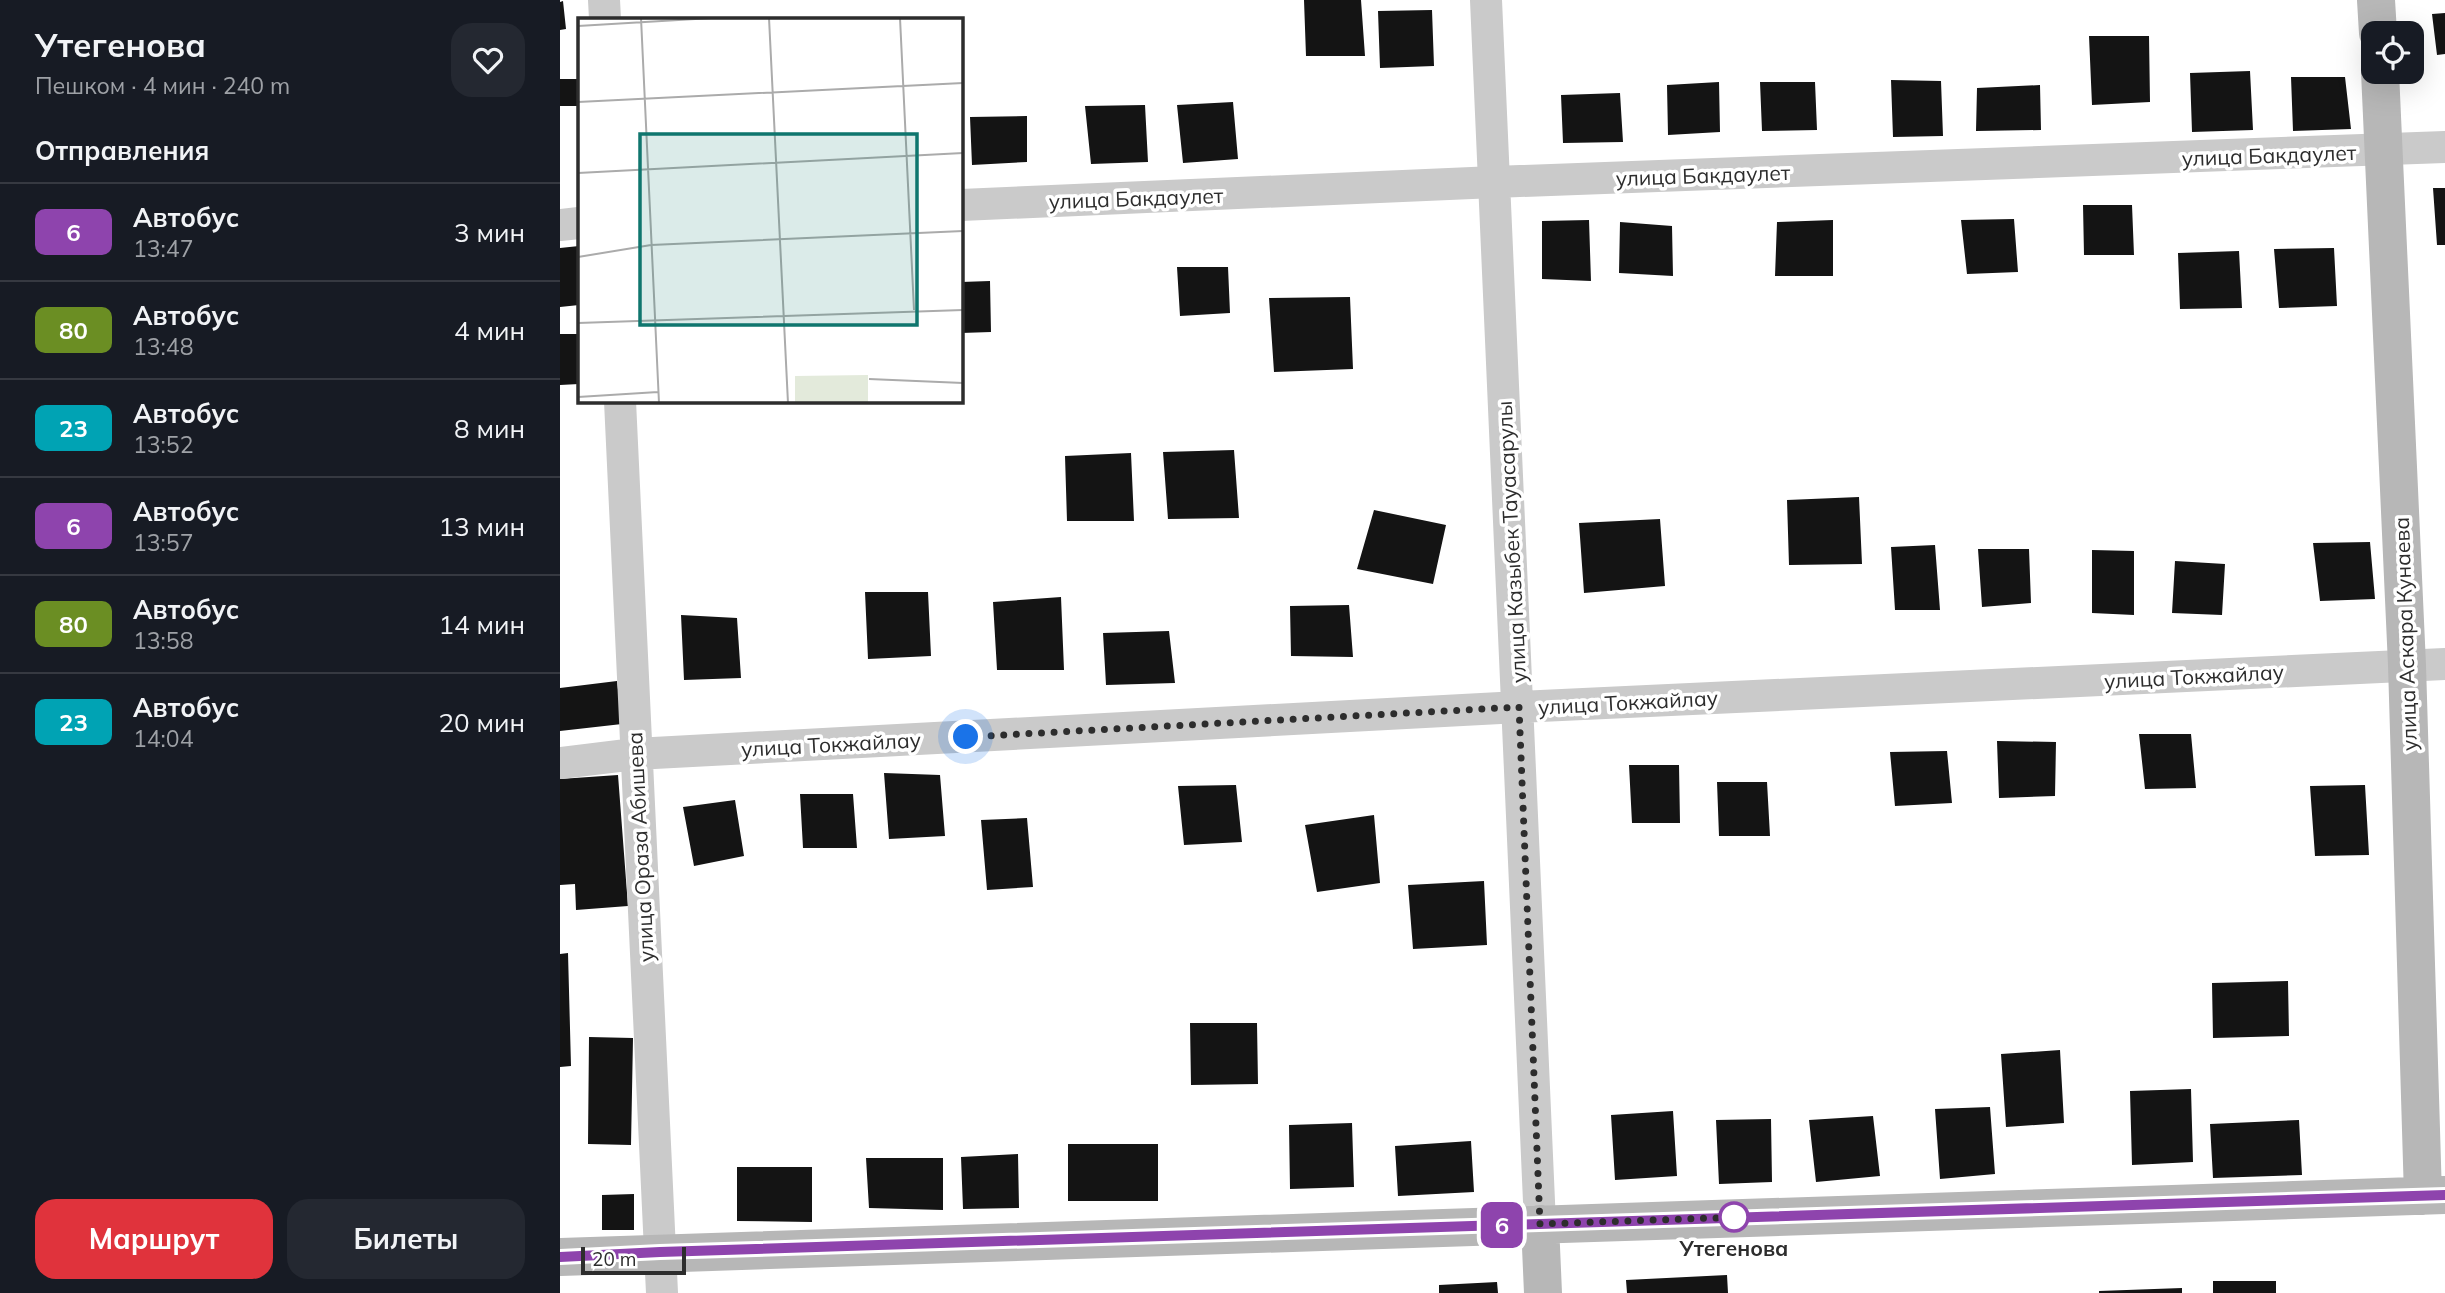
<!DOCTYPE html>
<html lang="ru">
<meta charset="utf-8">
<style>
:root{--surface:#171b24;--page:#242831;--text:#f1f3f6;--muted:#9ea1a6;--line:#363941;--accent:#e0333c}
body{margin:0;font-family:Mulish,sans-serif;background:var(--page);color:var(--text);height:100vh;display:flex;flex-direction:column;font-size:26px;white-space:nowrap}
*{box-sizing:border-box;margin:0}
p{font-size:23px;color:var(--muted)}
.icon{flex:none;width:38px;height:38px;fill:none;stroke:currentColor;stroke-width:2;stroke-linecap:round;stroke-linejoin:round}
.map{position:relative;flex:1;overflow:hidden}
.panel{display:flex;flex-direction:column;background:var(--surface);width:560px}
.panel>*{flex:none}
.badge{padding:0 14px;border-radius:10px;font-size:24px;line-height:46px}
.buttons{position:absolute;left:1801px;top:21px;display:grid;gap:14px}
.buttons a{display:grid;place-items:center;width:63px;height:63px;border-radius:14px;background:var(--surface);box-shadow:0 7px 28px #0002;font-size:35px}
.scale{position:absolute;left:21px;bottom:18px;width:105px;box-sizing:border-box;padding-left:7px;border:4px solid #2d2d2d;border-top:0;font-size:19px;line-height:24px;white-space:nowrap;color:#2d2d2d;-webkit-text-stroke:5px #fff;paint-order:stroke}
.you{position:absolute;width:35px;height:35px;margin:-18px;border:5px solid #fff;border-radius:50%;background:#1a73e8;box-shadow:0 0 0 10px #1a73e833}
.map>.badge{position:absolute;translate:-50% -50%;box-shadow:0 0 0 4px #fff}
h2{padding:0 35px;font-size:26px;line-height:63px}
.round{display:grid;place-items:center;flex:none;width:74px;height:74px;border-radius:21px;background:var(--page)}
.summary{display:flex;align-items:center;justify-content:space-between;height:119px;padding:0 35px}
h1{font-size:33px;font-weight:700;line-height:52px}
.button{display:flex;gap:14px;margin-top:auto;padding:14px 35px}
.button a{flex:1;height:80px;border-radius:21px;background:var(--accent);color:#fff;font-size:28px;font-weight:700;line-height:80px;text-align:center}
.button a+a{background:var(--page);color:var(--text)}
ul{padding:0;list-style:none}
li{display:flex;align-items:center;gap:21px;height:98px;padding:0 35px;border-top:2px solid var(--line)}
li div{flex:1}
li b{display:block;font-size:26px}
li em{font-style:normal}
li .badge{min-width:77px;font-weight:700;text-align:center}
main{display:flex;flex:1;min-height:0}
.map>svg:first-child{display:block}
</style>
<main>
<section class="panel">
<div class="summary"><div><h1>Утегенова</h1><p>Пешком · 4 мин · 240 m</p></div><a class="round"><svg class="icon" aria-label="heart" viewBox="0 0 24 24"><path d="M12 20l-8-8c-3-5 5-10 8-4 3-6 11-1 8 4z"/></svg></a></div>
<h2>Отправления</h2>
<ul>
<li><span class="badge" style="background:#8e44ad;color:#fff">6</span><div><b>Автобус</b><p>13:47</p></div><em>3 мин</em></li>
<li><span class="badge" style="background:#6b8e23;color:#fff">80</span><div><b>Автобус</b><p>13:48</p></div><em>4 мин</em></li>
<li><span class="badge" style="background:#00a3b4;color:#fff">23</span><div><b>Автобус</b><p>13:52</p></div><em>8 мин</em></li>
<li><span class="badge" style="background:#8e44ad;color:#fff">6</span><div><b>Автобус</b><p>13:57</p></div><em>13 мин</em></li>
<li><span class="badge" style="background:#6b8e23;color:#fff">80</span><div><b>Автобус</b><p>13:58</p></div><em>14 мин</em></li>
<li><span class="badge" style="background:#00a3b4;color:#fff">23</span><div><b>Автобус</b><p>14:04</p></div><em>20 мин</em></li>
</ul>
<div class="button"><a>Маршрут</a><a>Билеты</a></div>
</section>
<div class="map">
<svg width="1885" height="1293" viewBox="0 0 1885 1293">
<rect width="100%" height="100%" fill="#fff"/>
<!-- building -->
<path fill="#141414" d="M744,0H801L805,56H746Z
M3,1L6,29L0,30V2Z
M872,10L874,66L820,68L818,11Z
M1885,13V54L1877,55L1872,14Z
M1529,36H1589L1590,102L1532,105Z
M1690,71L1693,130L1632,132L1630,73Z
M1731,77H1785L1791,129L1733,131Z
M0,79H17L18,106H0Z
M1331,80L1381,81L1383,136L1333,137Z
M1159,82L1160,132L1108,135L1107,85Z
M1200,82H1255L1257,130L1202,131Z
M1480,85L1481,130L1416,131L1417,88Z
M1060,93L1063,142L1003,143L1001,95Z
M673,102L678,159L623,163L617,105Z
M585,105L588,162L531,164L525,106Z
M467,116V162L412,165L410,117Z
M1873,188H1885V245H1877Z
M1523,205H1572L1574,255H1524Z
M1454,219L1458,272L1407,274L1401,220Z
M1029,220L1031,281L982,279V221Z
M1273,220V276H1215L1217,222Z
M1060,222L1112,226L1113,276L1059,273Z
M19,246V305L0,307V248Z
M1774,248L1777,306L1719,308L1714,249Z
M1679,251L1682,308L1620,309L1618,253Z
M617,267H668L670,313L620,316Z
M430,281L431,332L401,333V282Z
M790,297L793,369L714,372L709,298Z
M0,334H19V384L0,385Z
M674,450L679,518L608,519L603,452Z
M571,453L574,521H507L505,456Z
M1299,497L1302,564L1229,565L1227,500Z
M814,510L886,525L873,584L797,569Z
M1100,519L1105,586L1024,593L1019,523Z
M1810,542L1815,599L1760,601L1753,543Z
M1375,545L1380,610H1335L1331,547Z
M1418,549H1469L1471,603L1422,607Z
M1532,550L1574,551V615L1532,613Z
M1615,561L1665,564L1662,615L1612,613Z
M305,592H368L371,656L308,659Z
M501,597L504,670H437L433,602Z
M789,605L793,657L731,656L730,606Z
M121,615L177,618L181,678L124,680Z
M609,631L615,683L546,685L543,633Z
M57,681L62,724L0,731V688Z
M1579,734H1631L1636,788L1585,789Z
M1437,741L1496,742L1495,796L1439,798Z
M1387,751L1392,803L1335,806L1330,752Z
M1069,765H1119L1120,823H1072Z
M324,773L380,775L385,836L329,839Z
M58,775L68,906L16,910L15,884L0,885V779Z
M1157,782H1207L1210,836H1159Z
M676,785L682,842L624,845L618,786Z
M1805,785L1809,855L1755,856L1750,786Z
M240,794H293L297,848H243Z
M175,800L184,856L134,866L123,807Z
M814,815L820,883L757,892L745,825Z
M467,818L473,887L427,890L421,820Z
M924,881L927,945L853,949L848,885Z
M8,953L11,1066L0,1067V954Z
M1728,981L1729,1036L1653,1038L1652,983Z
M630,1023H697L698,1084L631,1085Z
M29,1037L73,1038L71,1145L28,1144Z
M1500,1050L1504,1123L1446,1127L1441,1054Z
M1631,1089L1633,1162L1572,1165L1570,1091Z
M1430,1107L1435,1174L1380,1179L1375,1109Z
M1113,1111L1117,1176L1055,1180L1051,1115Z
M1313,1116L1320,1176L1256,1182L1249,1120Z
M1211,1119L1212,1182L1159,1184L1156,1120Z
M1739,1120L1742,1175L1653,1178L1650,1124Z
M792,1123L794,1187L730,1189L729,1125Z
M911,1141L914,1192L838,1196L835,1146Z
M508,1144H598V1201H508Z
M458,1154L459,1208L403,1209L401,1157Z
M306,1158H383V1210L309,1208Z
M177,1167H252V1222L177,1221Z
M74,1194V1230H42V1195Z
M1167,1275L1168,1293H1067L1066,1280Z
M1653,1281H1716V1293H1653Z
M937,1282L938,1293H879V1285Z
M1622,1288V1293H1539V1291Z"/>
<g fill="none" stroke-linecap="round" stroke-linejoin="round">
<!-- street -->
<path stroke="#cacaca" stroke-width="32" d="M44,0L45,19
M926,0L980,1224
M401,205L935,182L1885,147
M0,225L19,223
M60,401L102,1293
M0,763L75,754L959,707L1885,664"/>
<!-- secondary -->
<path stroke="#b7b7b7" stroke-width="38" d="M1816,0L1818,33
M1820,72L1847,665L1863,1196
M980,1224L983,1293
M0,1257L1885,1195"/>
</g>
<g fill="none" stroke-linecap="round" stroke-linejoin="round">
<!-- line casing -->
<g stroke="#fff" stroke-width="16">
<path id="line" d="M0,1257L100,1252L1885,1195"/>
</g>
<!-- line -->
<use href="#line" stroke="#8e44ad" stroke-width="10"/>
<!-- walk -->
<path stroke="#2d2d2d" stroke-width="7" stroke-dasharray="0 12.6" d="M406,737L959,707L980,1224L1183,1217H1174"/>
</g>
<!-- markers -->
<circle fill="#fff" stroke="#8e44ad" stroke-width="3.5" cx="1174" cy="1217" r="14"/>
<g text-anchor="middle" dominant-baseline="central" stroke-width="7" stroke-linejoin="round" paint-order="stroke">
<!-- street labels -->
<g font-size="21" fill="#2d2d2d" stroke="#fff">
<text transform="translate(1709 155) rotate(-2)">улица Бакдаулет</text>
<text transform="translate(1143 175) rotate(-2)">улица Бакдаулет</text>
<text transform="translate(576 198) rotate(-2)">улица Бакдаулет</text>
<text transform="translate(951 542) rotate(-93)">улица Казыбек Тауасарулы</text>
<text transform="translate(1845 634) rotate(-92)">улица Аскара Кунаева</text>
<text transform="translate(1634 676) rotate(-3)">улица Токжайлау</text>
<text transform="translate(1068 702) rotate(-3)">улица Токжайлау</text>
<text transform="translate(271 744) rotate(-3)">улица Токжайлау</text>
<text transform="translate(80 847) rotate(-93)">улица Ораза Абишева</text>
</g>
<!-- stop labels -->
<g font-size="21" font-weight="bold" fill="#2d2d2d" stroke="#fff">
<text x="1174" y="1248">Утегенова</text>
</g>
</g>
<!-- overview -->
<g transform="translate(18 18)">
<rect width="385" height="385" fill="#fff"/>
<path d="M290,357V385H217V358Z" fill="#e3eadb"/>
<path fill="none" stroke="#ababab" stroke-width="2" d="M63,0L81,385M191,0L210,385M322,0L336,292M0,8L134,0M0,84L385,65M0,155L385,135M0,239L73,227L385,213M0,305L385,292M291,361L385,365M0,379L80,374"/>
<path fill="#0f766e" fill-opacity="0.15" stroke="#0f766e" stroke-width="3.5" d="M62,116H339V307H62Z"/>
<rect width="385" height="385" fill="none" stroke="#2d2d2d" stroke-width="3.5"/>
</g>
</svg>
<div class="buttons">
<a><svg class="icon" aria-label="locate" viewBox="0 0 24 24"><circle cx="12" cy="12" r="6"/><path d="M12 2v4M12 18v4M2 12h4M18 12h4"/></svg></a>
</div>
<div class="scale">20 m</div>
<div class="you" style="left:406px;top:737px"></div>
<b class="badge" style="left:942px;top:1225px;background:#8e44ad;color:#fff">6</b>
</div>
</main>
